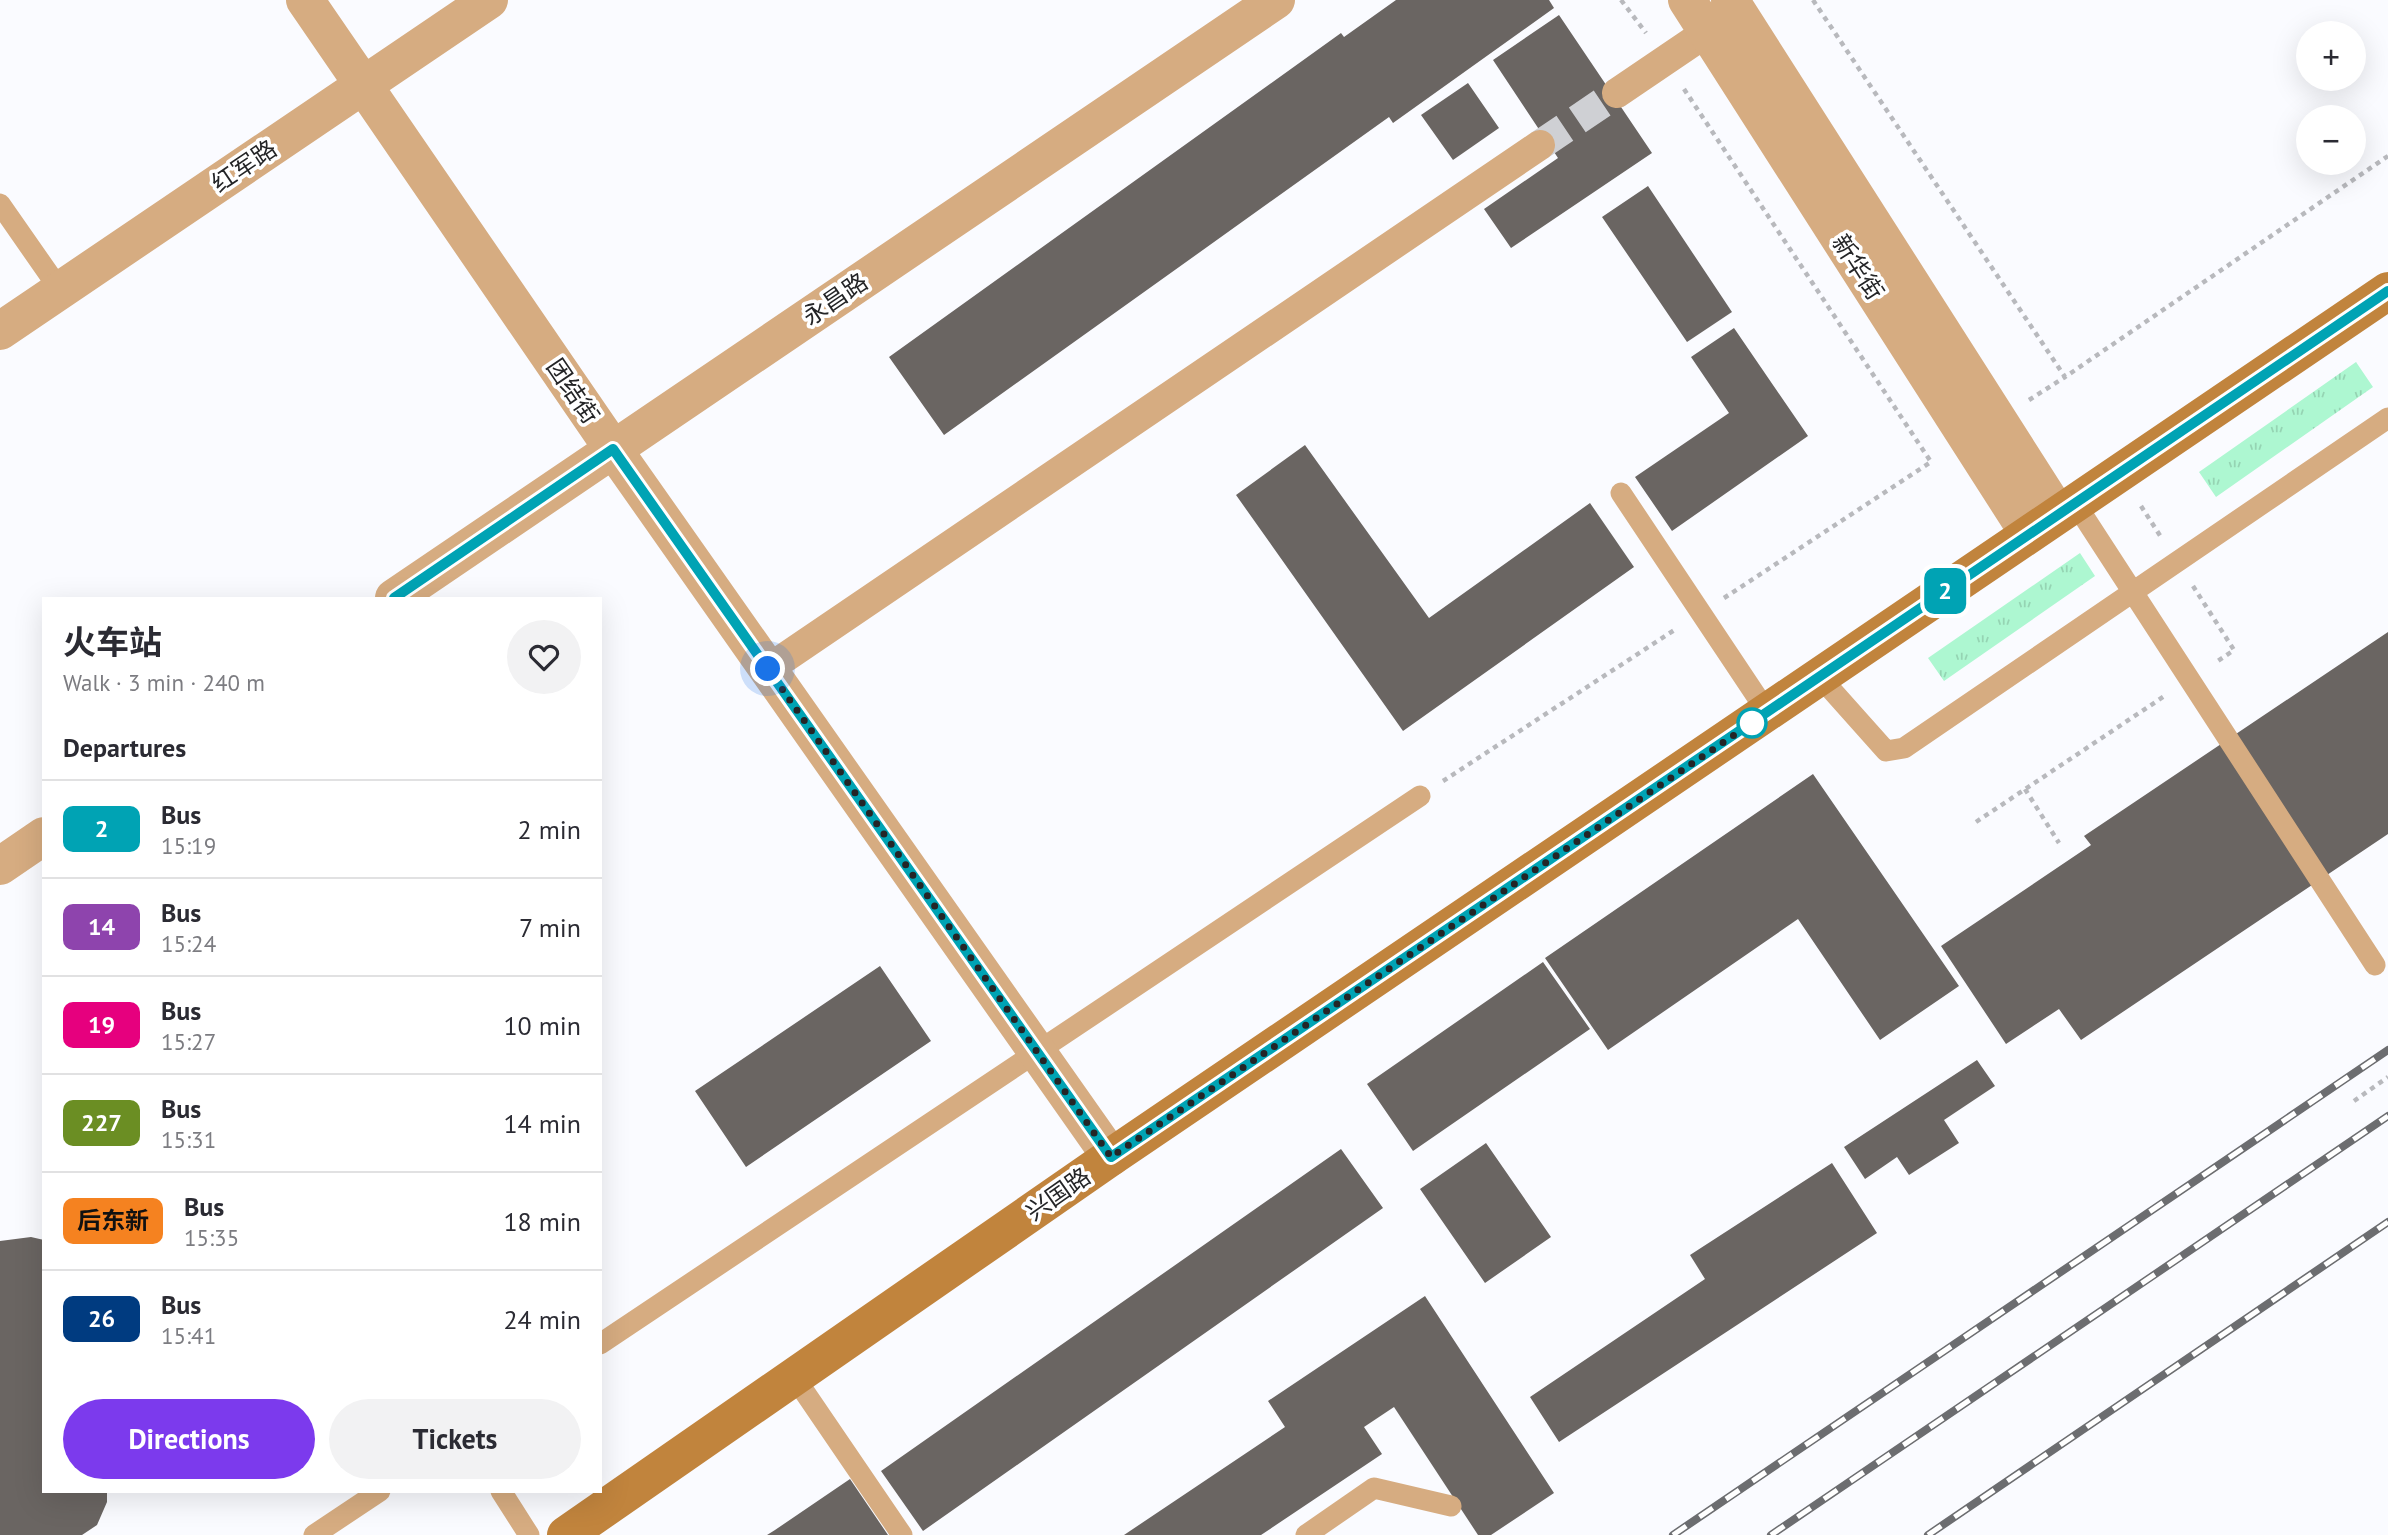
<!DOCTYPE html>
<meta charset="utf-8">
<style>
:root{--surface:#fff;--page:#f2f2f3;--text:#2b2b33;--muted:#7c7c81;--line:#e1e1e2;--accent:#7c3aed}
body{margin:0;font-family:"PT Sans","Noto Sans SC",sans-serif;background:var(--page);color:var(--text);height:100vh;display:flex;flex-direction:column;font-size:26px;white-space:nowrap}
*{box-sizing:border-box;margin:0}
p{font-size:23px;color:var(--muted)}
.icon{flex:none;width:38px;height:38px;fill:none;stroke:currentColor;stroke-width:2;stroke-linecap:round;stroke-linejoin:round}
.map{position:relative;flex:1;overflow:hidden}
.sheet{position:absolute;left:42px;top:597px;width:560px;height:896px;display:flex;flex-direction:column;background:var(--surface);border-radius:0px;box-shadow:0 7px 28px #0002}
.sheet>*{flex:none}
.badge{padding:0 14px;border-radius:10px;font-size:24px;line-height:46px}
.controls{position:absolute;left:2296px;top:21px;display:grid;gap:14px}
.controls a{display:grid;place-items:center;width:70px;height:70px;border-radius:50%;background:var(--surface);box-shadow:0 7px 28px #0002;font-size:35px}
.you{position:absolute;width:35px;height:35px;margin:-18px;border:5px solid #fff;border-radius:50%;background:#1a73e8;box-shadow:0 0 0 10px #1a73e833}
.map>.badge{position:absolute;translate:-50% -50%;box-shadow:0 0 0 4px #fff}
h2{padding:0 21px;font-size:26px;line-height:63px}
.round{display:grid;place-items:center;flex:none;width:74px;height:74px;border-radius:37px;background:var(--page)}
.headline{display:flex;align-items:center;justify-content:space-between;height:119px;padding:0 21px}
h1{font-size:33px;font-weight:700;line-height:52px}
.action{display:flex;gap:14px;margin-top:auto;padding:14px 21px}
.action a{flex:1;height:80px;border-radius:42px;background:var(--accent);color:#fff;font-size:28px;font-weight:700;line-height:80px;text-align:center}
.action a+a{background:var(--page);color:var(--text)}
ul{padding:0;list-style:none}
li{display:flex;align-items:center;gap:21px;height:98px;padding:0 21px;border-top:2px solid var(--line)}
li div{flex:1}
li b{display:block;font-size:26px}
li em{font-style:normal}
li .badge{min-width:77px;font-weight:700;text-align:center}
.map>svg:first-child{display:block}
</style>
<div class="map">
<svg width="2388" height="1535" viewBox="0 0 2388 1535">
<defs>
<pattern id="grass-tufts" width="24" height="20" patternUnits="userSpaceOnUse" patternTransform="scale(1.75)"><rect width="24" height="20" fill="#adf7d1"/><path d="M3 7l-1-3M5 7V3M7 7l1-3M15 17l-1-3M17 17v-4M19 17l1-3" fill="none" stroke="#95d4b3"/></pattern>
</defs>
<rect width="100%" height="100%" fill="#fafbff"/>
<!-- grass -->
<path fill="url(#grass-tufts)" d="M2356,362L2373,387L2216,497L2199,472Z
M2080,553L2095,576L1944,681L1928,658Z"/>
<!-- building -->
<path fill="#6a6562" d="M1396,0H1549L1554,8L1393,123L1389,117L944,435L889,357L1341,33L1344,37Z
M1559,15L1652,153L1511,248L1484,209L1558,158L1493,60Z
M1468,83L1499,128L1453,160L1421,115Z
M1648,186L1732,312L1687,342L1602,217Z
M1734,328L1808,436L1672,531L1635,477L1729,413L1691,357Z
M1305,445L1429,618L1590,503L1634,567L1403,731L1236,495Z
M2388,632V834L2081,1040L2059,1009L2006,1044L1941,946L2091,845L2084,836Z
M1813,774L1959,986L1880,1040L1798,919L1608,1050L1545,958Z
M1543,962L1590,1029L1413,1151L1367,1084Z
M880,966L931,1041L746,1167L695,1091Z
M1977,1060L1995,1086L1944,1120L1959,1143L1909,1175L1897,1157L1865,1179L1844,1147Z
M1486,1143L1551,1237L1485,1283L1420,1189Z
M1341,1149L1383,1208L923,1531L881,1471Z
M1832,1163L1877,1233L1559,1442L1530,1397L1705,1279L1690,1255Z
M31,1237L44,1240V1491H107V1502L97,1525L82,1535H0V1241Z
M1425,1296L1554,1493L1491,1535H1478L1394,1407L1364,1427L1382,1454L1261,1535H1124L1285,1427L1268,1401Z
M850,1479L888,1535H767L775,1530Z"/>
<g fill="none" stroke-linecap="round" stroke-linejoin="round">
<!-- pedestrian-tunnel -->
<path stroke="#cfd0d4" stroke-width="30" stroke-dasharray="30 15" stroke-linecap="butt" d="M1540,145L1617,93"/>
<!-- path -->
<path stroke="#b8b9bd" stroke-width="4.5" stroke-dasharray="5 5" stroke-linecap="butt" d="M1621,0L1646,33
M1813,0L2065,377L2388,156
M1684,89L1931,462L1933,461
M2029,400L2065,377
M2141,506L2161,537
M2193,586L2234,650L2215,663
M1724,598L1931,462
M1443,781L1676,629
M2025,789L2059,843
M1976,822L2166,695
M2354,1101L2388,1077"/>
<!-- service -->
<path stroke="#d6ac81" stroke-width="21" d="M0,204L60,290
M1621,493L1767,712
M2075,503L2375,965
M1820,677L1886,751L1904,748L2388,418
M600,1344L1420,796
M795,1378L902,1535
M501,1491L529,1535
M314,1535L380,1491
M1306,1535L1374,1488L1451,1506"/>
<!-- pedestrian -->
<path stroke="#d6ac81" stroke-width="30" d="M1617,93L1707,32
M768,669L1540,145"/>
<!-- minor -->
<path stroke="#d6ac81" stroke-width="38" d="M305,0L613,449L1111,1157
M0,331L489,0
M394,598L1276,0
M0,866L44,836"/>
<!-- tertiary -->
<path stroke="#d6ac81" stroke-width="38" d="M1687,0L2029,534
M1730,0L2058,514"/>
<!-- secondary -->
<path stroke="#c1843d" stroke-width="38" d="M566,1535L1111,1157L2388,291"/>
<!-- rail casing -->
<g stroke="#6c6d70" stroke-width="8">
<path id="rail" d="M1673,1535L2388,1050
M1771,1535L2388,1116
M1928,1535L2388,1222"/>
</g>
<!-- rail -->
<use href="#rail" stroke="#fff" stroke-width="5" stroke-dasharray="16" stroke-linecap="butt"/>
</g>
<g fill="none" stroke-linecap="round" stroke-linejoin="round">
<!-- line casing -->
<g stroke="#fff" stroke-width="16">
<path id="line" d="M394,598L613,449L1111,1157L2388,291"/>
</g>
<!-- line -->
<use href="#line" stroke="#00a3b4" stroke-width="10"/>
<!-- walk -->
<path stroke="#242527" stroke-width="7" stroke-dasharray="0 12.6" d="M768,669L1111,1157L1752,723"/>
</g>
<!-- markers -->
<circle fill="#fff" stroke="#00a3b4" stroke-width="3.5" cx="1752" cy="723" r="14"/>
<g text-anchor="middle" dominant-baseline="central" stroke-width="7" stroke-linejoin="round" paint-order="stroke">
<!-- street labels -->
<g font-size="24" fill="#242527" stroke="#fff">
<text transform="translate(244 166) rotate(-34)">红军路</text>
<text transform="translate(1858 267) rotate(57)">新华街</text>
<text transform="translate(835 299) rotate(-34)">永昌路</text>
<text transform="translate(573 391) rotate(56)">团结街</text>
<text transform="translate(1058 1194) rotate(-35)">兴国路</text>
</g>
</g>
</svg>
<div class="controls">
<a>+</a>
<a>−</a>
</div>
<div class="you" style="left:768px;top:669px"></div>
<b class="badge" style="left:1945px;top:591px;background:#00a3b4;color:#fff">2</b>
<section class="sheet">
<div class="headline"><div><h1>火车站</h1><p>Walk · 3 min · 240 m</p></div><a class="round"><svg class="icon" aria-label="heart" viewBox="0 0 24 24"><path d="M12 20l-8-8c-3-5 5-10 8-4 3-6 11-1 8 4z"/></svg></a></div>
<h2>Departures</h2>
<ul>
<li><span class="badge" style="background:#00a3b4;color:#fff">2</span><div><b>Bus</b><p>15:19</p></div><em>2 min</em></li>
<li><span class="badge" style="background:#8e44ad;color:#fff">14</span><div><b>Bus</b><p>15:24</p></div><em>7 min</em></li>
<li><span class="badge" style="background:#e6007e;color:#fff">19</span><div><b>Bus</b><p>15:27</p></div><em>10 min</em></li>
<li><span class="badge" style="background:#6b8e23;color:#fff">227</span><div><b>Bus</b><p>15:31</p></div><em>14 min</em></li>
<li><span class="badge" style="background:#f58220;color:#111">后东新</span><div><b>Bus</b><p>15:35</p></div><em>18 min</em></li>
<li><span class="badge" style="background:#003b80;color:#fff">26</span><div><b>Bus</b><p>15:41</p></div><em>24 min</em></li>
</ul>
<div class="action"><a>Directions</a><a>Tickets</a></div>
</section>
</div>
